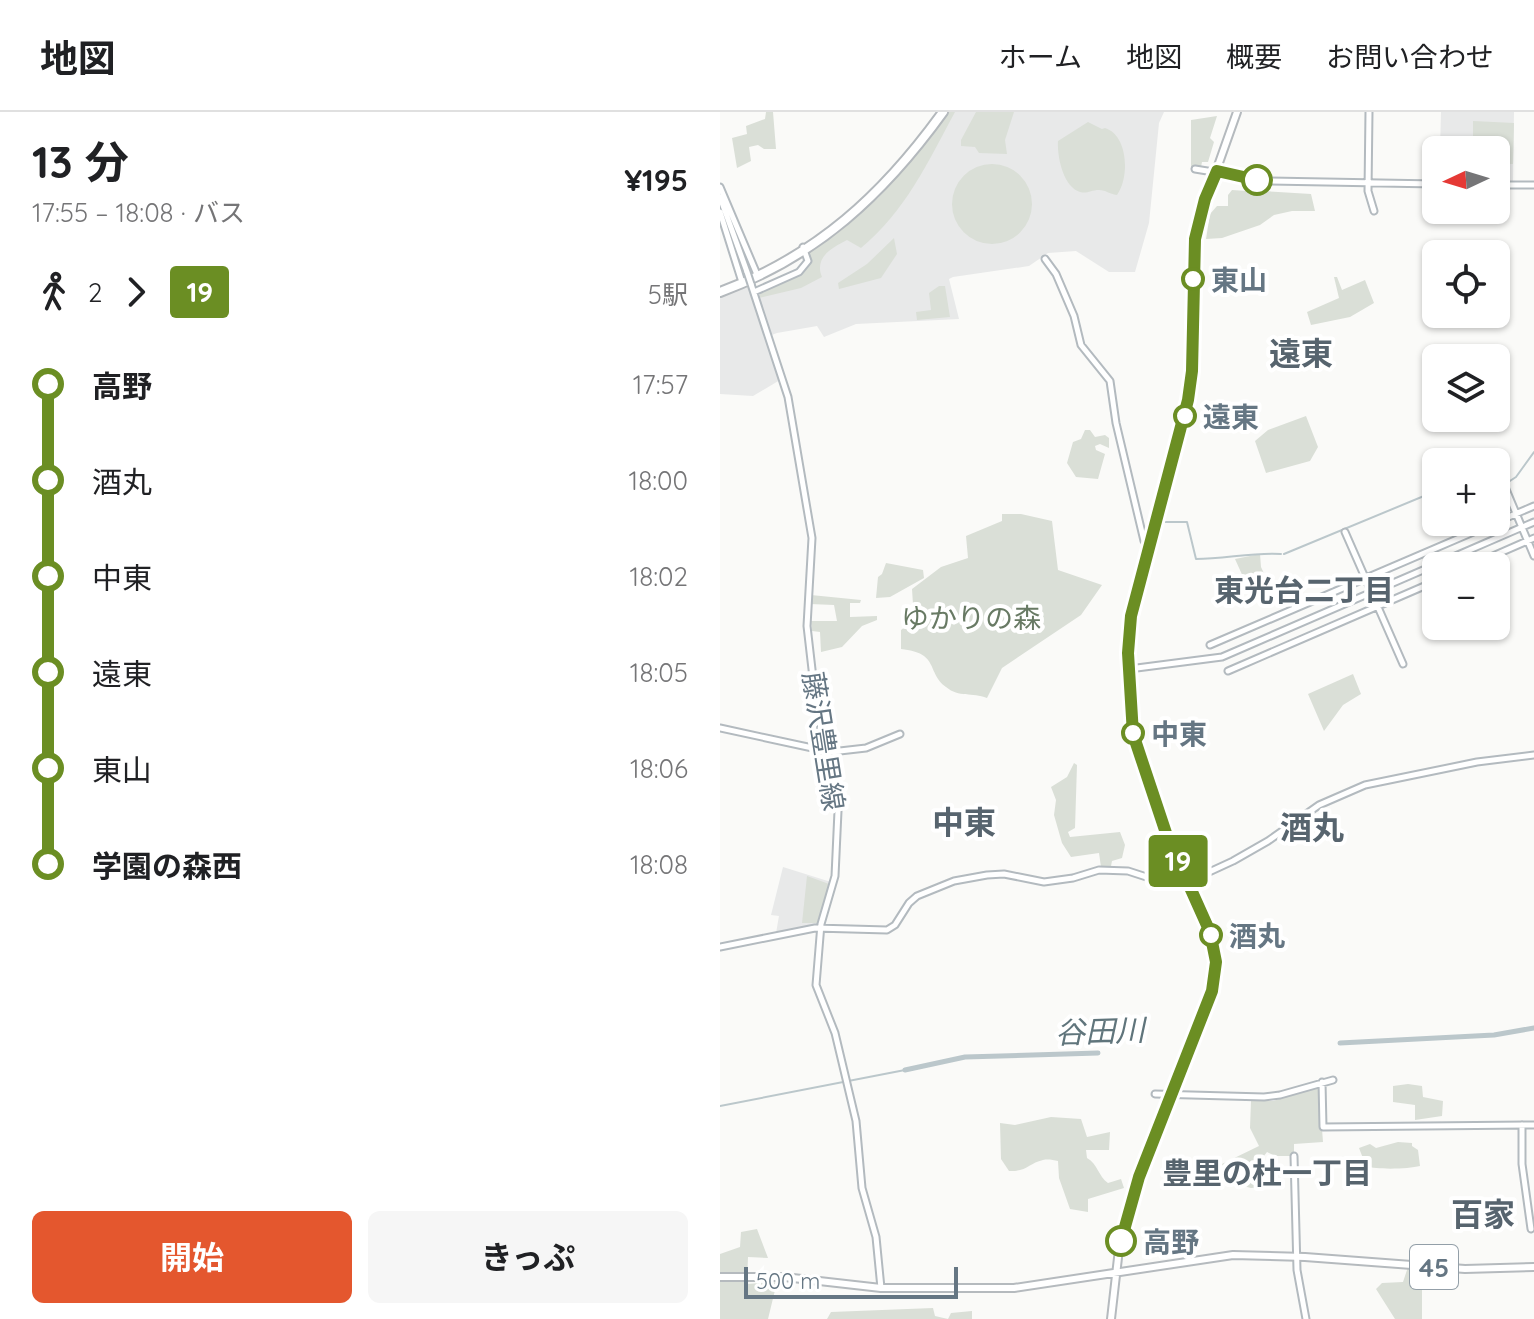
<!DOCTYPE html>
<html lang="ja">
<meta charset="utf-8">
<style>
:root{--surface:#fff;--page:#f6f6f6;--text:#202124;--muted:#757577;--line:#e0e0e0;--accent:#e4572e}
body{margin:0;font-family:Quicksand,"Noto Sans JP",sans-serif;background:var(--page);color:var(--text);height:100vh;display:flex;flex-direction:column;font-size:30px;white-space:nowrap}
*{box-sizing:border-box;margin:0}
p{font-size:26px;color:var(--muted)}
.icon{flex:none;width:44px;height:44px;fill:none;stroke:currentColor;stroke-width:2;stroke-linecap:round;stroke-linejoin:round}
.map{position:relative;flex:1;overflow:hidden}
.panel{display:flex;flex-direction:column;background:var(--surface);width:720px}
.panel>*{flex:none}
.badge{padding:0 16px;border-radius:6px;font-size:28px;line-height:52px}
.needle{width:52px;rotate:266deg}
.tools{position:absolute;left:702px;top:24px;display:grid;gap:16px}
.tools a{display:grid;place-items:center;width:88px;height:88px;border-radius:12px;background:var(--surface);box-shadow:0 2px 6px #0004;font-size:40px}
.scale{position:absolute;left:24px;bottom:20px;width:214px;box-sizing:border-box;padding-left:8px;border:4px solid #657683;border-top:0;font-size:22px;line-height:28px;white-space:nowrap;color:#657683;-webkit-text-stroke:6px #fff;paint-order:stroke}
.map>.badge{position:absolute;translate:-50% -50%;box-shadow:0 0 0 4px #fff}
.legs{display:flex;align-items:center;gap:12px;height:88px;padding:0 32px;font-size:26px}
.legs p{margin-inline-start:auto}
.head{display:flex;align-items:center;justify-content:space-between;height:136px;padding:0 32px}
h1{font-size:44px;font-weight:700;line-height:60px}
.cta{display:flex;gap:16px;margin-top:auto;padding:16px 32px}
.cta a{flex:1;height:92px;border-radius:12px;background:var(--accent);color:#fff;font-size:32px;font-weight:700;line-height:92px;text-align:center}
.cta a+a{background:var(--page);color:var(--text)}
ul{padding:0 32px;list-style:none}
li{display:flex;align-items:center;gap:28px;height:96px;font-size:30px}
li i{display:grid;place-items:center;width:12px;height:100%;margin:0 10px;background:currentColor}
li i::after{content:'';width:20px;height:20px;margin:-10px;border:6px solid;border-radius:50%;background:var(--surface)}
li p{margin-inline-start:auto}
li:first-child i{background:linear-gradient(#0000 50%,currentColor 0)}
li:last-child i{background:linear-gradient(currentColor 50%,#0000 0)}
header{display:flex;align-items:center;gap:48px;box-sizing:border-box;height:112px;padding:0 40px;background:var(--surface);border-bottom:2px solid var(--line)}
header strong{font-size:38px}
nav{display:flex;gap:44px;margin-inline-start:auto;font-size:28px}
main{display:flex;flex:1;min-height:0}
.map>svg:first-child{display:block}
</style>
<header>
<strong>地図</strong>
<nav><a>ホーム</a><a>地図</a><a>概要</a><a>お問い合わせ</a></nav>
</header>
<main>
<section class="panel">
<div class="head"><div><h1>13 分</h1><p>17:55 – 18:08 · バス</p></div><b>¥195</b></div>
<div class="legs"><svg class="icon" aria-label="walk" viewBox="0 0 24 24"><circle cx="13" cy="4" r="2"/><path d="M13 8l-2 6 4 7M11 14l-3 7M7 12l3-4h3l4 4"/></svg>2<svg class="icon" aria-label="forward" viewBox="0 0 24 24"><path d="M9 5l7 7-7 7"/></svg><b class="badge" style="background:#6b8e23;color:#fff">19</b><p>5駅</p></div>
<ul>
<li><i style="color:#6b8e23"></i><b>高野</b><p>17:57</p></li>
<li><i style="color:#6b8e23"></i><span>酒丸</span><p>18:00</p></li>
<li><i style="color:#6b8e23"></i><span>中東</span><p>18:02</p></li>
<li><i style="color:#6b8e23"></i><span>遠東</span><p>18:05</p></li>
<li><i style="color:#6b8e23"></i><span>東山</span><p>18:06</p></li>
<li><i style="color:#6b8e23"></i><b>学園の森西</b><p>18:08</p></li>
</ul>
<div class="cta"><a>開始</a><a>きっぷ</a></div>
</section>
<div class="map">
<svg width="814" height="1207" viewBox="0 0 814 1207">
<rect width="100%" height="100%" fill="#fafaf8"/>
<!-- built -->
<path fill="#e8e9e9" d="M226,0H444L439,11L429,111L415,160H389L356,139L328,141L309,154L233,165L229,167L239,207L136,212L104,225L97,214L57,221L46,225L60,268L33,284L0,282V184L28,172L32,183L82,161L89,153L90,140L158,86L195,44Z
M721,0H794L793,69H776V38H720Z
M63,755L111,770L99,813L56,821L59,804L51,803Z"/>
<!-- green -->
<path fill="#dadfd7" d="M46,0H53L56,37H44L38,33L29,35L31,49L17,56L12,26L27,22L26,14L45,7Z
M227,0H235C208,50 185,100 141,136L127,128C111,136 94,146 102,165L81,176L39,186L41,179C60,171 92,166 90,140L158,86L195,45Z
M256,0H294L285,28L287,42L259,41L255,35L241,34V28Z
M497,4L490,26L494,30L488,50H482L481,55H471V8Z
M753,9L794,11L793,52H776V38H753Z
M368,10L382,17L385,16C408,23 410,65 397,83C389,82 386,78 379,78C371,78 367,82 360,80C343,75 337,44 338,29Z
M232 92a40 40 0 1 1 80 0a40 40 0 1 1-80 0Z
M528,73L537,74L542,79L591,82L595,99H572L554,103L540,113L502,126L486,127L490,102L497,94H508V83L512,78L527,79Z
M174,126L177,142L161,166L119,177L118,171L147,152Z
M614,165H617L622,178L645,168L654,191L630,205L591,213L587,200L619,186Z
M219,174H225L230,205L197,208L196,200L211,198L209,181Z
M586,304L598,335L590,349L546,361L535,329L548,318Z
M365,318H370L375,325L385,323L389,326V336L380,332L375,334L376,338L385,342L378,367L356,365L347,351L353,330L361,327Z
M282,402H301L332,409L338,458L382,473L361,503L282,556L267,586C252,580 239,586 226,575C206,560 220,541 181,537V518L194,508L192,477L221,455L248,446L246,424L282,409Z
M540,442L541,455L548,470L529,478L515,447Z
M166,451L203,458L204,466L170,485L156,486L158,465L162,462Z
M91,483L141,488L140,491H130V505L157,504V508L142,514L122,535L101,540L100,520L92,519L91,509H117L114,493L90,492Z
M633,562L641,582L623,593L604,619L588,582Z
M354,651L357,653L355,716L348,720L350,725L400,720L405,733L402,746L392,749L391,754L381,755L379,741L351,745L342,731L334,703L336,688L331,675L347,665Z
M87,764L109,772L97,811H82Z
M688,972L702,974L703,985L723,989L722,1004L695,1008V993L673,990V974Z
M596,976L599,977L603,1030L574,1032V1044H555L547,1040L540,1049L544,1054L553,1052L554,1065L545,1071V1075L531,1076L512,1071L502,1052L539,1034L530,1016L531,989H553Z
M331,1005L361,1007L367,1025L390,1020L389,1038H366L367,1046C378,1052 378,1064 388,1071L401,1067L404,1076L368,1087V1100L350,1097L339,1066L338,1049C333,1048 328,1047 323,1048C309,1051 307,1060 289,1059L281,1047L280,1011L295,1013Z
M678,1030L692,1031V1034L698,1038L700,1054C688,1057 657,1058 646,1054L639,1036L650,1032L656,1036Z
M37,1117L48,1146L28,1145L27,1172L57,1170L48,1207H0V1142L20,1135L21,1120Z
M689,1152H695L702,1164V1207H675L656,1177L662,1171L683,1170Z
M213,1196L215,1204L228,1207L231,1201L252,1199V1207H107L111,1200Z"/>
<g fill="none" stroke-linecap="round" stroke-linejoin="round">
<!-- stream -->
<path stroke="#bbc7cb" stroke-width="2" d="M776,378L796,365L814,340
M440,410H467L476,447C505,447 533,440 561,442
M564,442L716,379
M0,994L185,958"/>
<!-- river -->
<path stroke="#bbc7cb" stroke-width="5" d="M620,931L774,923L814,916
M185,958L245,945L378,941"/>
<!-- secondary casing -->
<g stroke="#b3babf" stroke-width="9">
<path id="secondary" d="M649,0L648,79L654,99
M475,57L549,69L716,72
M776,73H814
M0,75L36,160
M0,85L27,160
M0,100L21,167
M325,147L336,162L354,204L361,233L390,269L396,311L424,429L430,434
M31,172L68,285L92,426L87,514L96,592L118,699L115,764L101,812L96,873L115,921L136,1009L142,1076L156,1125L161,1176
M34,180L79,160L88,149L83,135
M785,375L814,444
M625,420L683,552
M750,454L814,426
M490,533L814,394
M409,557L502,545L814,410
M508,559L716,469
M0,616L111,640L146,636L180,622
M0,835L95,816L167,818L175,813L189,791L197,784L234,769L267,763L284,762L324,770L353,766L379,758L408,759L448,772L461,773L513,749L548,729L599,693L645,673L757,650L814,643
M602,970L603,1015L814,1013
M435,982L544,985L560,983L613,968
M802,1013V1052L811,1117
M574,1044L577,1158L586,1207"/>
</g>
<!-- primary casing -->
<g stroke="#b5babe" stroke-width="10">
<path id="primary" d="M0,1165H64L161,1176H294L513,1143L585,1145L745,1157L814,1155
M391,1207L399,1137L416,1077L491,883C507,829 469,780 450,732C421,661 397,581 411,504L468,288L472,244L473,148L478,110L517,0"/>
</g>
<!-- highway casing -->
<g stroke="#b4b9bd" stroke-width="12">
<path id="highway" d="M0,180C97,144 163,83 223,0"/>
</g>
<!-- secondary -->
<use href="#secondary" stroke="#fff" stroke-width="5"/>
<!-- primary -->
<use href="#primary" stroke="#fff" stroke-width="6"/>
<!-- highway -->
<use href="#highway" stroke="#fff" stroke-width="8"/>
<!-- secondary-bridge casing -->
<g stroke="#b3babf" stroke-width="9" stroke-linecap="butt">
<path id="secondary-bridge" d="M27,160L31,172"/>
</g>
<!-- secondary-bridge -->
<use href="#secondary-bridge" stroke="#fff" stroke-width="5"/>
</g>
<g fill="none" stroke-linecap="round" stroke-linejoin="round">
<!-- line-1 casing -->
<g stroke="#fff" stroke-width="18">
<path id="line-1" d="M401,1129L419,1065L492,879L496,850L490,820L447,724L413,622L408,541L411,504L468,288L472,259L475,127L485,87L497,59L537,68"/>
</g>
<!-- line-1 -->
<use href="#line-1" stroke="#6b8e23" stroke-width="12"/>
</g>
<!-- markers -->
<g fill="#fff" stroke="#6b8e23" stroke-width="4">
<circle cx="537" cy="68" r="14"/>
<circle cx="473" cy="167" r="10"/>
<circle cx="465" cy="304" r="10"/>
<circle cx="413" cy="621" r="10"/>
<circle cx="491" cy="823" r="10"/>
<circle cx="401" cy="1129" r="14"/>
</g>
<g text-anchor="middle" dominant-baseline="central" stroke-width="8" stroke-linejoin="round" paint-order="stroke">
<!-- shield labels -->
<rect fill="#fff" stroke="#939fa8" stroke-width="2" x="690" y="1133" width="48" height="44" rx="6"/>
<g font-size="26" font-weight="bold" fill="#657683">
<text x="714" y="1155">45</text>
</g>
<!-- stop labels -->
<g font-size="28" font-weight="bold" fill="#657683" stroke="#fff" text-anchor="start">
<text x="491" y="167">東山</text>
<text x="483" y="304">遠東</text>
<text x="431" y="621">中東</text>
<text x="509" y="823">酒丸</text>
<text x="423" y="1129">高野</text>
</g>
<!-- park labels -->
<g font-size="28" fill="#687a64" stroke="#fff">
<text x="251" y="505">ゆかりの森</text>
</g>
<!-- street labels -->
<g font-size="28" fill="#657683" stroke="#fff">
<text transform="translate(104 629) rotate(81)">藤沢豊里線</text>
</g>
<!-- neighbourhood labels -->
<g font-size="30" font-weight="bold" fill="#57646e" stroke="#fff">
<text x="584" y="478">東光台二丁目</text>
<text x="547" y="1061">豊里の杜一丁目</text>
</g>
<!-- water labels -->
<g font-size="30" font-style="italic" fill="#60757c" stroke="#fff">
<text transform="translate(380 919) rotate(-2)">谷田川</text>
</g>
<!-- quarter labels -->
<g font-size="32" font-weight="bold" fill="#57646e" stroke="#fff">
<text x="581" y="241">遠東</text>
<text x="244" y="710">中東</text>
<text x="592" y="715">酒丸</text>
<text x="763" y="1102">百家</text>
</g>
</g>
</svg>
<div class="tools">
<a><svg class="needle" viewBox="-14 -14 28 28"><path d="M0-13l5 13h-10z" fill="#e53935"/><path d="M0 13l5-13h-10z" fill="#757577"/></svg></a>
<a><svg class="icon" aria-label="locate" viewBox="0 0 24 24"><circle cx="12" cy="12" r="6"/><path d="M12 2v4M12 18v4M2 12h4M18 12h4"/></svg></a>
<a><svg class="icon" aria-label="layers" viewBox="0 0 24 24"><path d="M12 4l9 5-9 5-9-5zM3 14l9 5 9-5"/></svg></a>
<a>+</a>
<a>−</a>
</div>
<div class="scale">500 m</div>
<b class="badge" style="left:458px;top:749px;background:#6b8e23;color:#fff">19</b>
</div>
</main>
